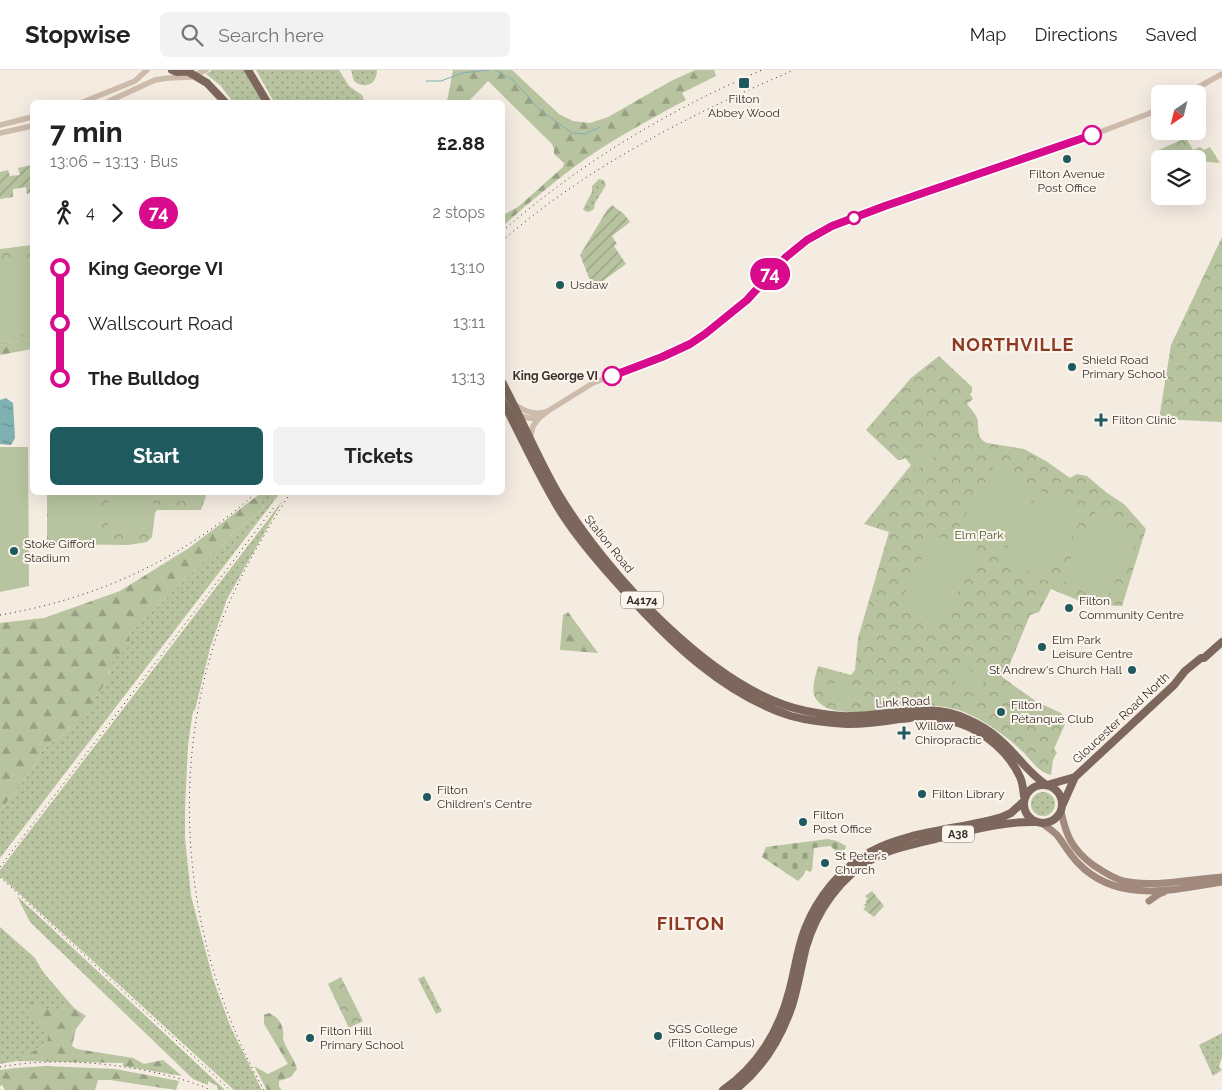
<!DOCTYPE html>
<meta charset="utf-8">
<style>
:root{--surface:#fff;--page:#f2f2f2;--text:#222;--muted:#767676;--line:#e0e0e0;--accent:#1f5a5e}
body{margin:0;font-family:Raleway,sans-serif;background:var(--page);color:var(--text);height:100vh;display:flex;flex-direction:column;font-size:19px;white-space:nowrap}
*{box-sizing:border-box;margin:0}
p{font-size:16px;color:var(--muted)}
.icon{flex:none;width:28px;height:28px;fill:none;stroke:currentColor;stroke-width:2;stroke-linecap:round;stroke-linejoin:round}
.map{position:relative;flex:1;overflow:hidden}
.details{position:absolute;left:30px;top:30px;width:475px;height:395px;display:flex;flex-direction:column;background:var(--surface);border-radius:8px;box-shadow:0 5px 20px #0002}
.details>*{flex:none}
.badge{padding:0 10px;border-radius:16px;font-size:18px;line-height:32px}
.needle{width:32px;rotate:215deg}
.controls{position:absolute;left:1151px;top:15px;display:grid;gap:10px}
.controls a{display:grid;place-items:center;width:55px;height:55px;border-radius:8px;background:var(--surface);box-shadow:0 5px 20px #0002;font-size:25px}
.map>.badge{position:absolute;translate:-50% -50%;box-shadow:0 0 0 2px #fff}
.legs{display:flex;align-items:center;gap:8px;height:55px;padding:0 20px;font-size:16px}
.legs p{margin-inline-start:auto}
.head{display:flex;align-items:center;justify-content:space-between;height:85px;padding:0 20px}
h1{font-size:28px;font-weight:700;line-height:38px}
.cta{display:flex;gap:10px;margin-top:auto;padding:10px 20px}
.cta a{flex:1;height:58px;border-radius:8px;background:var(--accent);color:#fff;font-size:20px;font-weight:700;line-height:58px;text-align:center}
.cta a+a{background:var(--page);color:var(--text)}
ul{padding:0 20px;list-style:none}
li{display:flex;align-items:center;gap:18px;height:55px;font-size:19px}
li i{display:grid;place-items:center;width:8px;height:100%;margin:0 6px;background:currentColor}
li i::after{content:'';width:12px;height:12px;margin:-6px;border:4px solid;border-radius:50%;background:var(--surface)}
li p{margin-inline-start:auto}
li:first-child i{background:linear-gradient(#0000 50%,currentColor 0)}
li:last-child i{background:linear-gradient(currentColor 50%,#0000 0)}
header{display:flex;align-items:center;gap:30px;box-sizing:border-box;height:70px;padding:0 25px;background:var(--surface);border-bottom:1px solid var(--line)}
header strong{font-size:24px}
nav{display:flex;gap:28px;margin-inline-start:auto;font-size:18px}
.search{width:350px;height:45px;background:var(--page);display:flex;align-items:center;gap:12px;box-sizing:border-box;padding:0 18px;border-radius:8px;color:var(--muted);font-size:19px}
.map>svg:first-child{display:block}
</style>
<header>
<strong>Stopwise</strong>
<div class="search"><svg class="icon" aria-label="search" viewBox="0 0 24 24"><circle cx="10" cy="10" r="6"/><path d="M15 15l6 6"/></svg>Search here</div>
<nav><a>Map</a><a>Directions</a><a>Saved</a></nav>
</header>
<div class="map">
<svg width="1222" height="1020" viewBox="0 0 1222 1020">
<defs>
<pattern id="grass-dots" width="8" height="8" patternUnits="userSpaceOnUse" patternTransform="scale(1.25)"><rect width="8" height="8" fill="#b8c4a0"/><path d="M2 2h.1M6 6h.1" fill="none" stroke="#97a083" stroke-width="1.8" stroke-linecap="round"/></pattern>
<pattern id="forest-firs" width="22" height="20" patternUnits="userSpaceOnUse" patternTransform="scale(1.25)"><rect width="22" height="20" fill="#b8c4a0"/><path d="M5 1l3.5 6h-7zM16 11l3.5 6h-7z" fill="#97a083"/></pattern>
<pattern id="cemetery-stones" width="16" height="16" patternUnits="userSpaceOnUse" patternTransform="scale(1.25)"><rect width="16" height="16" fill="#b8c4a0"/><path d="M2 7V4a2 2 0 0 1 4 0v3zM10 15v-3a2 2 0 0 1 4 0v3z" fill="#97a083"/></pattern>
<pattern id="park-crowns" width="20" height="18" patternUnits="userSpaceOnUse" patternTransform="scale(1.25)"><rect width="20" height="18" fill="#b8c4a0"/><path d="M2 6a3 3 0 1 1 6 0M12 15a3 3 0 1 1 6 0" fill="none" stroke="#97a083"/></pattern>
<pattern id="garden-furrows" width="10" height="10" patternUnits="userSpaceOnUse" patternTransform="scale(1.25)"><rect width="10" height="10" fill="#b8c4a0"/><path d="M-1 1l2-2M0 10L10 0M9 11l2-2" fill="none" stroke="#97a083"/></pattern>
<pattern id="water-ripples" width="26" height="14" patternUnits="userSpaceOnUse" patternTransform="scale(1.25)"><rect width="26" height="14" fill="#7fb0b2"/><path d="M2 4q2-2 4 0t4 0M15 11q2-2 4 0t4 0" fill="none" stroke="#699091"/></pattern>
</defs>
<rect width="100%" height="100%" fill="#f4ebe1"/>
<!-- grass -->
<path fill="url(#grass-dots)" d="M212,0H244L264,32H233L220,15L206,4Z
M256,0H339L349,16L363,26L364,32H274Z
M351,0H377C377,14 365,20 354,11Z
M599,109L604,110L606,115L595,133L594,139C590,142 586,143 583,139L592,122V116Z
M260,423H280L0,788V741L35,695L41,682L48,675L60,667L85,641L106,612L110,609C105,593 120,577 129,564L232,464L264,438L257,426Z
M283,430L227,529L210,578L195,640L193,641L188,675L185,737V768L191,826L213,909L231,958L262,1020H234L0,806V800Z
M1031 734a12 12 0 1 1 24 0a12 12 0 1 1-24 0Z
M17,826L225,1020H218L217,1016L208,1011V1015L193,1009L30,852Z
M0,857L35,888L43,902L75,939L48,964L47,973L16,991L0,994Z
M424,906L442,941L436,944L418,909Z
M1222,963V987L1219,997L1222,1000L1213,1006L1199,975Z"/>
<!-- forest -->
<path fill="url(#forest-firs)" d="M453,0H512L559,44L573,51L590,53L608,47L671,11L695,0H714L716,6L682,23L686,30C648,50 608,72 574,97C549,116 526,135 503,156V145L518,137L563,97L564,93L554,84V79L552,74L488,11L468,32H447Z
M32,269V279L0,285V275Z
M257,426L264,438L232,464L129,564L130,575L121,584H115V589L112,592L114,596L108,602L111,609L106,612L86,641L60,667L48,675L41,682L35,695L0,741V553L44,548L120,521L189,478Z
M568,542L598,583L560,580L563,545Z
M19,925L41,938L53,941L66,937L75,939L86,946L76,959L72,976L77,979L133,988L144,994L163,990L182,1006L123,996V993L16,991L47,973L48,964Z
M269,943C276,946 282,952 283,961C284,964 283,967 283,969C286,979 294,988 297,999L291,1007L279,1011V1017L282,1020H267L254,996L268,1004L288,994L264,954V945Z
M46,996L115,999L179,1011L176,1020L110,1010H98L95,1020H5L2,1015L0,1016V1000L15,998Z"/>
<!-- cemetery -->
<path fill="url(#cemetery-stones)" d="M828,769L837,771L846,776L843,788L836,785L837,782L830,776L814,778L812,800L810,802L806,800L802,807L798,811L762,787L766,777Z"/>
<!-- park -->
<path fill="url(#park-crowns)" d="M1186,68L1193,80L1200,77L1204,80L1210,77L1220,93L1198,91V89L1156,88L1154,82Z
M1222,167V352L1159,349L1171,275Z
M32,175V269L0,275V179Z
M939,286L972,317V322L970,324L973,329L967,334C970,338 975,343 977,348C980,359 975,367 987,373L1024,379L1046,391L1070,408L1077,404L1087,406L1107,423L1124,434L1146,459L1122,536L1087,534L1051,519L1039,542L1030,545L1009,596L1002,607L1037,632L1061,643L1065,648V654L1054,679L1057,682L1053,690L1051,705C1037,701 1034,693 1025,684C1010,668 975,643 954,639C943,636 931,635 920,635C895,636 833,654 816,629C810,621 816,605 818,596L851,605L855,600L858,568L889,462L864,454L911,395L905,388L901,390H898L866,360L911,308Z
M47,423H207L201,440H157L155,443L152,467L147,472L128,475L47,474Z
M341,907L363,951L349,958L328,914Z"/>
<!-- garden -->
<path fill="url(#garden-furrows)" d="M32,95V123L27,124L26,117L13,119V127L0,129V102L8,100L10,106L20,105L18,98Z
M612,135L624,144L630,152L612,166L617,174L614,176L626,194L593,218L580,185L607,140Z
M872,821L884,836L874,847L863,839L866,837L864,835L867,833L865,831L868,829L865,826Z"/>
<!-- pitch -->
<path fill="#b8c4a0" d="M20,190L32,191V262L19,266H0V194Z
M929,372L938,383L916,401L907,390Z
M0,377H28L29,516L0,522Z
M995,394L1038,419L1000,485L957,460Z
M1041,420L1084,445L1046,511L1003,486Z
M51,423H101L102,470H51Z
M108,423H153V457H108Z
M161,423H200L201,429L162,433Z
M1096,441L1140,465L1104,533L1060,509Z
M934,464L976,484L942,554L900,533Z
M962,596L967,598L983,610L984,617L981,621L972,624L955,611C952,604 954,598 962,596Z
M830,613L856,615L853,634L833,627L827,623L828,614Z
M1008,614L1051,644L1044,655L1000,624Z"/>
<!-- water -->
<path fill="url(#water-ripples)" d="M6,328L13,333L15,368L11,375L0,374V330Z"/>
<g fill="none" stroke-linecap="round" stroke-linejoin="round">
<!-- stream -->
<path stroke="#7fb0b2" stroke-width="1" d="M495,0L512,9L540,40L572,63L585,64L600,57
M426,11H441L462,3L489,0"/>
<!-- tertiary -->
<path stroke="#cdbbac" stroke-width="5.5" d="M1186,24L1222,4
M83,32L135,11L147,0
M107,32L155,10L168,8L191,7L206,0
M0,55L32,47
M0,63L32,56
M502,327C516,335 529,347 546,342
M507,338C517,344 526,350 539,348
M530,368L533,356L539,348L548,341L593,313L662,287L691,274L719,255L747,230L786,187L807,170L832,156L885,136L1100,62L1148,44L1160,38"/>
<!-- secondary -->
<path stroke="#a18a7d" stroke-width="7" d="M1061,741C1066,766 1072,779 1093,795C1102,801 1112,808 1123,811C1151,818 1193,809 1222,807
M1042,753C1047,757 1053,761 1057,765C1064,774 1070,785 1078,793C1117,834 1173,820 1222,812
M1149,831L1159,824L1164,822"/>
<!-- primary -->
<path stroke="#7d675c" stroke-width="8" d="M172,0L177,2L190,1
M248,0L267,32
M187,1L207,13L225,32
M502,312C522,349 537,387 558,423C605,502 714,622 806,641C821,644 836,647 851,646C890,646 930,631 967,649C978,654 990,661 999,669C1016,683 1027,702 1045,714
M502,330C522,368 539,407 562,444C580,472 603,498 626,523C671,573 725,625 791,646C809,651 828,653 847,654C865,654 882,652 899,649C904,649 910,649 914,647C917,646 921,643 924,641
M915,647C930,648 946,649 961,654C985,662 1010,684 1020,707C1023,713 1023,720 1024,726
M1024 734a19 19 0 1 1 38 0a19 19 0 1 1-38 0Z
M1047,715L1075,707L1174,615L1185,601L1201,588H1204L1222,572
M1063,734L1075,707
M723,1020C757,997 779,961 789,922C795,901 797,879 805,859C817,828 841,798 870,782C907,761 962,759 1002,747L1011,743L1023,732
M735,1020C762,999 781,968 792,936C798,917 801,897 806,877C817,840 840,807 874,788C893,778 915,774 935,769C969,761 1002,751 1036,752"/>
<!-- rail -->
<path stroke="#3b302b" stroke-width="1" stroke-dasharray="1 4" stroke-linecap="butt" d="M506,158C582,92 669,40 762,0
M502,171C588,96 691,44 794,0
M0,545C99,528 183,489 257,422
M0,797L275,436
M0,807L230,1020
M0,997C63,985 153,995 211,1020
M264,1020C185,879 166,709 220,556C237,509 264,464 291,422"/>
</g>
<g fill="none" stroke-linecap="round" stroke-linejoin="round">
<!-- line-1 casing -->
<g stroke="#fff" stroke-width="11">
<path id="line-1" d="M612,306L662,287L690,274L705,264L747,230L786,187L807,170L832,156L885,136L1092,65"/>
</g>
<!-- line-1 -->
<use href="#line-1" stroke="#d70b8c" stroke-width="8"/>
</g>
<!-- markers -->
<g fill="#1f5a5e" stroke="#fbf5ee" stroke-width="2">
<rect x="738" y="7" width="12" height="12" rx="2.5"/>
<circle cx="1067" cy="89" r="5"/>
<circle cx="560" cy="215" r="5"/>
<circle cx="1072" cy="297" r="5"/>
<path d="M1098.5 342.5h5v5h5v5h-5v5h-5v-5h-5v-5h5z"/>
<circle cx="14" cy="481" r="5"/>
<circle cx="1069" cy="538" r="5"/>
<circle cx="1042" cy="577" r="5"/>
<circle cx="1132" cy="600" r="5"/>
<circle cx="1001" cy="642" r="5"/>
<path d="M901.5 655.5h5v5h5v5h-5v5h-5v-5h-5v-5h5z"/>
<circle cx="922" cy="724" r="5"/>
<circle cx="427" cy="727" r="5"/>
<circle cx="803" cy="752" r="5"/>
<circle cx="825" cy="793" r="5"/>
<circle cx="658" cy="966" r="5"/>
<circle cx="310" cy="968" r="5"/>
</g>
<g fill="#fff" stroke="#d70b8c" stroke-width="2.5">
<circle cx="1092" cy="65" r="9"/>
<circle cx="854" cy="148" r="6"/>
<circle cx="612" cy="306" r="9"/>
</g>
<g text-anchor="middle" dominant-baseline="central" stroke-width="4" stroke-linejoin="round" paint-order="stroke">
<!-- shield labels -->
<g fill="#fbf5ee" stroke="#756b66" stroke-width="1">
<rect x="621" y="521.5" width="42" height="17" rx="4"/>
<rect x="942" y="755.5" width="32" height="17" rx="4"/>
</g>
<g font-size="11" font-weight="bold" fill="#3b302b">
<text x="642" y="530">A4174</text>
<text x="958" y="764">A38</text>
</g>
<!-- poi labels -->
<g font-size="12" fill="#3b302b" stroke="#fbf5ee" text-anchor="start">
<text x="744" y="29" text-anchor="middle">Filton<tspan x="744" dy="14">Abbey Wood</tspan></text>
<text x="1067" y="104" text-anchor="middle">Filton Avenue<tspan x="1067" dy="14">Post Office</tspan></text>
<text x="570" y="215">Usdaw</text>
<text x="1082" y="290">Shield Road<tspan x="1082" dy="14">Primary School</tspan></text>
<text x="1112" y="350">Filton Clinic</text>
<text x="24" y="474">Stoke Gifford<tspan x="24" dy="14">Stadium</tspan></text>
<text x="1079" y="531">Filton<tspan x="1079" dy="14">Community Centre</tspan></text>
<text x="1052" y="570">Elm Park<tspan x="1052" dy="14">Leisure Centre</tspan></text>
<text x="1122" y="600" text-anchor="end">St Andrew's Church Hall</text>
<text x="1011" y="635">Filton<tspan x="1011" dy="14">Pétanque Club</tspan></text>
<text x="915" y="656">Willow<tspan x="915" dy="14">Chiropractic</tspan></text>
<text x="437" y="720">Filton<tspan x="437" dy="14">Children's Centre</tspan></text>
<text x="932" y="724">Filton Library</text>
<text x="813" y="745">Filton<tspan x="813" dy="14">Post Office</tspan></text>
<text x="835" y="786">St Peter's<tspan x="835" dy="14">Church</tspan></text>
<text x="668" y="959">SGS College<tspan x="668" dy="14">(Filton Campus)</tspan></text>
<text x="320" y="961">Filton Hill<tspan x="320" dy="14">Primary School</tspan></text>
</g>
<!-- stop labels -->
<g font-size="12" font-weight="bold" fill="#3b302b" stroke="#fbf5ee" text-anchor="end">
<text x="598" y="306">King George VI</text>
</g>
<!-- park labels -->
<g font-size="12" fill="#4a5a2e" stroke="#fbf5ee">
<text x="979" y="465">Elm Park</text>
</g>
<!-- street labels -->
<g font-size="12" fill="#3b302b" stroke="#fbf5ee">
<text transform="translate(609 474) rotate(51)">Station Road</text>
<text transform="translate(903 632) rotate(-3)">Link Road</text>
<text transform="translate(1121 648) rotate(-43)">Gloucester Road North</text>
</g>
<!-- district labels -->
<g font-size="18" font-weight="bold" letter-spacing="1" fill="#8c3b22" stroke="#fbf5ee">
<text x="1013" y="274">NORTHVILLE</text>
<text x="691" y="853">FILTON</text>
</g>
</g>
</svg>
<div class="controls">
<a><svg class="needle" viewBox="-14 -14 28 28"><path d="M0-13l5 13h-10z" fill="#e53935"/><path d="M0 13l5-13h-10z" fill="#767676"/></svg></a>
<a><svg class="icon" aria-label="layers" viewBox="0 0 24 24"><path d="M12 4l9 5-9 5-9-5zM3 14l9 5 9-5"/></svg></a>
</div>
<b class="badge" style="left:770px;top:204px;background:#d70b8c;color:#fff">74</b>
<section class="details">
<div class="head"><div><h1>7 min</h1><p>13:06 – 13:13 · Bus</p></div><b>£2.88</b></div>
<div class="legs"><svg class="icon" aria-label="walk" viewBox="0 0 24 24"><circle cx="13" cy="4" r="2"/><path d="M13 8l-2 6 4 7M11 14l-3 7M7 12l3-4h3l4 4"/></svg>4<svg class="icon" aria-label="forward" viewBox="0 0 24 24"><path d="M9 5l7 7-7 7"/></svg><b class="badge" style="background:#d70b8c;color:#fff">74</b><p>2 stops</p></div>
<ul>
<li><i style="color:#d70b8c"></i><b>King George VI</b><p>13:10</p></li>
<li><i style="color:#d70b8c"></i><span>Wallscourt Road</span><p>13:11</p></li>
<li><i style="color:#d70b8c"></i><b>The Bulldog</b><p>13:13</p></li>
</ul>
<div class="cta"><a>Start</a><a>Tickets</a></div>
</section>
</div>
